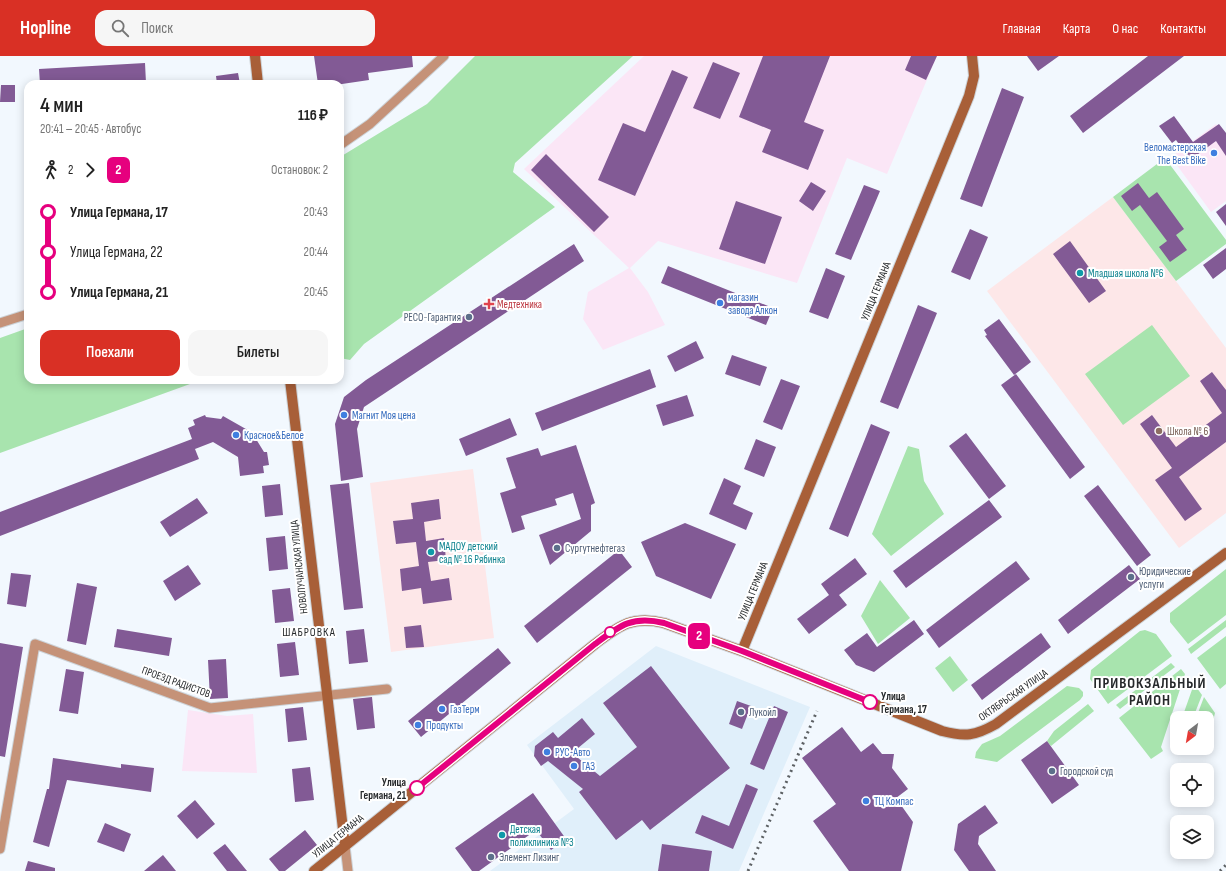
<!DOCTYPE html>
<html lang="ru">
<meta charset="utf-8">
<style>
:root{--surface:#fff;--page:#f6f6f6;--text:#222;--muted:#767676;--accent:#d93025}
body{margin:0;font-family:"Sofia Sans Condensed",sans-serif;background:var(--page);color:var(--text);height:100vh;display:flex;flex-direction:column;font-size:15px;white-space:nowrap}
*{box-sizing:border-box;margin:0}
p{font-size:13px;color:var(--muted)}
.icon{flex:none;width:22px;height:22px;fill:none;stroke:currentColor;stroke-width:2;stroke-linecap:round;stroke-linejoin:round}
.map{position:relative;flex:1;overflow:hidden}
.drawer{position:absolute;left:24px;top:24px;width:320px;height:304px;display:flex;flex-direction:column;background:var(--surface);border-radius:12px;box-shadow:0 2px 10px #0003}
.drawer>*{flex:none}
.badge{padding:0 8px;border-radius:6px;font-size:14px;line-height:26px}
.needle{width:26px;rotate:211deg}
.controls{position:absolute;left:1170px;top:655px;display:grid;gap:8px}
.controls a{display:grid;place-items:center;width:44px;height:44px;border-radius:8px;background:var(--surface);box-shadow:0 2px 10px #0003;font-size:20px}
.map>.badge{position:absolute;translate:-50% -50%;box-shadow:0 0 0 2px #fff}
.legs{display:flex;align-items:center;gap:6px;height:44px;padding:0 16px;font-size:13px}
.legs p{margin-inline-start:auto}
.summary{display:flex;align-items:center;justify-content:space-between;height:68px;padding:0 16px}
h1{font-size:22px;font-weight:600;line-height:30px}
.action{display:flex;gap:8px;margin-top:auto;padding:8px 16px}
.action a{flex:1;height:46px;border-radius:12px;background:var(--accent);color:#fff;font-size:16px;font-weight:600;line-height:46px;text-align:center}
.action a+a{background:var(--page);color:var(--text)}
ul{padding:0 16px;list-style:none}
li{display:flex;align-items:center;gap:14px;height:40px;font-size:15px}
li i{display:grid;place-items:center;width:6px;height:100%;margin:0 5px;background:currentColor}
li i::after{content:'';width:10px;height:10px;margin:-5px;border:3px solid;border-radius:50%;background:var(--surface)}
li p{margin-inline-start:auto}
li:first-child i{background:linear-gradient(#0000 50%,currentColor 0)}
li:last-child i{background:linear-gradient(currentColor 50%,#0000 0)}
header{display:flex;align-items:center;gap:24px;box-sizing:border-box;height:56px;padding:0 20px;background:var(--accent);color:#fff}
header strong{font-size:19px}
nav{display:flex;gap:22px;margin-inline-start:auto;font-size:14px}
.search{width:280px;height:36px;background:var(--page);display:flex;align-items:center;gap:10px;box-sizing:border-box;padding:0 14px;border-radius:12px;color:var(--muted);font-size:15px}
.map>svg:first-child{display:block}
</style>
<header>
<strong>Hopline</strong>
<div class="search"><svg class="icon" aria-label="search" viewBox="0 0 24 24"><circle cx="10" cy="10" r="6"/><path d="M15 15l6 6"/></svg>Поиск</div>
<nav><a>Главная</a><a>Карта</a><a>О нас</a><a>Контакты</a></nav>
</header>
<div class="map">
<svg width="1226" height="815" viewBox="0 0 1226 815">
<rect width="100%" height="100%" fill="#f2f8fe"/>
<!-- built -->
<path fill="#e0effa" d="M656,590L810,651L739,815H490L574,753L527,689Z"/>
<!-- industrial -->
<path fill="#fbe6f6" d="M644,0H937L887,118L847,102L797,227L658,185L630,212L648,236L665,269L603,294L583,263L588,236L629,212L524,113Z
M1216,68L1226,81V145L1211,156L1171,101Z
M188,654L227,660L253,658L257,717L182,715Z"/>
<!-- education -->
<path fill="#fde7e8" d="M1113,141L1226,292V457L1179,492L987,235Z
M473,413L494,582L391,596L370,427Z"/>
<!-- green -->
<path fill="#a8e4ae" d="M475,0H633L515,107L513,116L555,151L364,288L350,304L340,302V101L427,48Z
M1165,102L1226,184V188L1176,225L1113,141Z
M1152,269L1190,320L1123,369L1085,318Z
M28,272V324H201L0,397V282Z
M908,390L919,393L924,425L944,458L891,500L872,478Z
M1226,513V559L1188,588L1170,566V557Z
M880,524L910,562L878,588L861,560Z
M1226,564V571L1191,598L1188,593Z
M1145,574L1156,578L1172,600L1108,648L1090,623L1091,614L1140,575Z
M1226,580V628L1220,633L1197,602Z
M950,600L968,624L953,636L935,612Z
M1171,607L1175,611L1120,653L1116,649Z
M1181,613L1185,618L1161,691L1163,695L1151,703L1119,662Z
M1194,628L1202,639L1193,662H1182Z
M1067,630L1079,632L1083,636V640L1080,644L997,706L975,702L976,696L982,688L1000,680Z
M1204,641L1215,657L1213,665L1207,670V662H1196Z
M1088,648L1094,655L1051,690L1047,685L1054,675Z"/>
<!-- building -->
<path fill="#825a95" d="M314,0H412L413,11L368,17L369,24L342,28H318Z
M763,0H830L804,66L824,74L808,114L762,96L771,74L739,61Z
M911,0H937L926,24L905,14Z
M1027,0H1059L1038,15Z
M1148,0H1184L1083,77L1070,60Z
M713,6L740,17L720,63L693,52Z
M145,7L146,27L40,28L39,13Z
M672,14L688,21L635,140L598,124L623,67L645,76Z
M238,17L240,28H217L216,20Z
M1,29H15V46H0Z
M1002,32L1024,41L982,151L960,143Z
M1174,60L1193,86L1219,68L1226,77V100L1216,85L1190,104L1176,84L1172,87L1159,70Z
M546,98L609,161L594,176L531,114Z
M811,126L826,135L813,155L799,145Z
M1138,127L1149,142L1157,136L1184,173L1176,179L1187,194L1170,206L1159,191L1167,185L1140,149L1132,155L1121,140Z
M864,129L880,135L851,204L835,198Z
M736,145L782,161L765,208L719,193Z
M1226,148V170L1216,156Z
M970,173L988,181L970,224L951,216Z
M1070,185L1106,235L1089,247L1053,198Z
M574,188L584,205L364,351L357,373L363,421L341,425L335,368L344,341L366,324Z
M1226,192V213L1213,223L1203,209Z
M668,210L773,252L766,269L661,227Z
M826,212L845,220L828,263L809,256Z
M918,249L937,257L898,353L880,346Z
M999,263L1031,306L1014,319L985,280L987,279L984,274Z
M696,285L704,302L675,316L667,300Z
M732,299L767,311L760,330L725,318Z
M650,313L656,331L542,375L535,357Z
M1212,316L1226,334V386L1179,421L1202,453L1185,465L1155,424L1172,412L1140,368L1152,359L1176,391L1222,357L1200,325Z
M1016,318L1085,411L1070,423L1001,329Z
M781,323L800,330L782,374L763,366Z
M687,339L694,360L663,370L656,349Z
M205,359L206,361L221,363L223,360L258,380L256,383L264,396H267L269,409L263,410L264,417L240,420L238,401L213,386L195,393L199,403L0,480V456L192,383L188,372L195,369L193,364Z
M510,362L517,379L466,400L459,383Z
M871,368L890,376L848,481L829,473Z
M966,377L1006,430L989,443L949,390Z
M756,383L776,391L764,421L744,413Z
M576,389L595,447L591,449V475L550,509L539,479L581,463L573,437L555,443L557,449L521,460L525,473L512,477L500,437L516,432L506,402L538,392L541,400Z
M724,422L741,430L733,448L753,457L746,474L709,458Z
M349,427L363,552L344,554L330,429Z
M280,428L283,459L265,461L262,430Z
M1098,429L1151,499L1137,510L1084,440Z
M197,442L208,457L170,481L160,466Z
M439,443L441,463L424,466L426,485L444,482L446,504L428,506L431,525L449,522L452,544L423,548L421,532L402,535L400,513L419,510L416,486L396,488L393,465L413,463L411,447Z
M989,444L1002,461L906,532L893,515Z
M685,467L736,488L711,543L656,520L641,486Z
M285,480L288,513L269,515L266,482Z
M619,494L632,511L537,587L524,570Z
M855,502L867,518L839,539L847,549L809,578L797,563L829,539L821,528Z
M1016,505L1030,523L939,592L926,574Z
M188,509L201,528L175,545L163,525Z
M1129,509L1140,523L1068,578L1058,564Z
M11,517L31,519L26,551L7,548Z
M77,527L97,531L86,589L67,585Z
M290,532L294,565L275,567L272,534Z
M914,564L924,578L874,616L856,609L844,594L867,577L877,591Z
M421,569L424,591L406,592L404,571Z
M117,573L172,582L169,600L114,591Z
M364,573L368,606L349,608L346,575Z
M1041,577L1051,591L982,644L971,629Z
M295,586L299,619L280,621L277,588Z
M0,587L23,591L5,701L0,700Z
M498,592L511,607L421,681L408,665Z
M226,603L228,642L210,643L208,604Z
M651,610L730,712L650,774L642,764L616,784L579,736L583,733L548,705L541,710L534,700L535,690L553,676L558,682L582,662L595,678L572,697L600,720L637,691L603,647Z
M66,613L84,616L78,658L59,655Z
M372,641L375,672L357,674L353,643Z
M737,645L751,650L742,673L729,668Z
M774,650L788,656L764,714L750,708Z
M303,651L307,684L288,686L285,653Z
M842,671L861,696L873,687L882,698H894L892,712L908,733L896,742L913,766L901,815H849L813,765L836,748L802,702Z
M1047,685L1079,729L1052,748L1021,704Z
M53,702L121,712V708L154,712L151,736L67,724L49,791L33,786L47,733H49Z
M310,711L314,744L295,746L292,713Z
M746,728L758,733L733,793L695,777L702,759L729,770Z
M533,737L566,783L551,794L536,774L479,815H472L455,792Z
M195,744L215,768L197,783L177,760Z
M985,749L998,767L979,780L978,788L996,815H969L954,794L958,768Z
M105,767L131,778L124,796L97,786Z
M305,774L317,789L285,815H279L269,803Z
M225,788L247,815H227L213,797Z
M662,788L712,795L709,815H658Z
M163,799L176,815H144Z
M28,805L55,812V815H25Z"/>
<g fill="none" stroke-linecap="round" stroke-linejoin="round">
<!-- street casing -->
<g stroke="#cdd3d8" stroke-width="11">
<path id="street" d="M340,89L370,68L444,0
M0,267L28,258
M345,790L348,815
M0,793L35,588L210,652L387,633"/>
</g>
<!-- secondary casing -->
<g stroke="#cdd3d8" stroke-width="12">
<path id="secondary" d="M255,0L258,28
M290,324L345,790
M742,595L969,40L974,20L972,0
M314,815L595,588C619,570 632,559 664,567L742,595L942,675C965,681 975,680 996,668L1226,497"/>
</g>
<!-- street -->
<use href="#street" stroke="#c59278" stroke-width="9"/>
<!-- secondary -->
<use href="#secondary" stroke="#a85f38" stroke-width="10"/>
<!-- rail -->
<path stroke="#5d6164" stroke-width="3" stroke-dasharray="2 4" stroke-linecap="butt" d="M748,815L817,655
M1220,815L1226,809"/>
</g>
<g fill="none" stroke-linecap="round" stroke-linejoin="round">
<!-- line-1 casing -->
<g stroke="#fff" stroke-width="9">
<path id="line-1" d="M417,732L595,588C619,570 632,559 664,567L742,595L870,646"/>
</g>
<!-- line-1 -->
<use href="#line-1" stroke="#e6007e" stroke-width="6"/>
</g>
<!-- markers -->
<g fill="#3f7fe0" stroke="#fff" stroke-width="1.5">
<circle cx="1214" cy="97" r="4"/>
<circle cx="720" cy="247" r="4"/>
<circle cx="344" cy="359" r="4"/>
<circle cx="236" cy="379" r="4"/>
<circle cx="442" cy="653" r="4"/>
<circle cx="418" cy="669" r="4"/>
<circle cx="547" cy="696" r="4"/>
<circle cx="574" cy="710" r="4"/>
<circle cx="866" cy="745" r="4"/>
</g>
<g fill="#0f9aa8" stroke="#fff" stroke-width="1.5">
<circle cx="1080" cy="217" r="4"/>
<circle cx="431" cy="496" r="4"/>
<circle cx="502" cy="779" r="4"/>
</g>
<path fill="#e0444e" stroke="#fff" stroke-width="1.5" d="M487 242h4v4h4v4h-4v4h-4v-4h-4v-4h4z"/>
<g fill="#5c6f8a" stroke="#fff" stroke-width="1.5">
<circle cx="469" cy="261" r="4"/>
<circle cx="557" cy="492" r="4"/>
<circle cx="1131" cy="521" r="4"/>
<circle cx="741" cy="656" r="4"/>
<circle cx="1052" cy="715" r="4"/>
<circle cx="491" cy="801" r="4"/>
</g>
<circle fill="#8d6e63" stroke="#fff" stroke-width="1.5" cx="1159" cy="375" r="4"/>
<g fill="#fff" stroke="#e6007e" stroke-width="2">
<circle cx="610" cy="576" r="5"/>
<circle cx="870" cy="646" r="7"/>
<circle cx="417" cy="732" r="7"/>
</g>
<g text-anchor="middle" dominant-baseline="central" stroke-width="4" stroke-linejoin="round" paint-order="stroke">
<!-- shop labels -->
<g font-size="11" fill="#366cbe" stroke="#fff" text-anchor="start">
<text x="1206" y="91" text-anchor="end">Веломастерская<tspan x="1206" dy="13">The Best Bike</tspan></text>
<text x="728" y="241">магазин<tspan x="728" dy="13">завода Алкон</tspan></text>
<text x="352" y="359">Магнит Моя цена</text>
<text x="244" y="379">Красное&amp;Белое</text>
<text x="450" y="653">ГазТерм</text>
<text x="426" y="669">Продукты</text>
<text x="555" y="696">РУС-Авто</text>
<text x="582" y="710">ГАЗ</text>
<text x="874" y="745">ТЦ Компас</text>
</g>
<!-- culture labels -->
<g font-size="11" fill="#0d838f" stroke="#fff" text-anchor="start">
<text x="1088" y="217">Младшая школа №6</text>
<text x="439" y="490">МАДОУ детский<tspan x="439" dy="13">сад № 16 Рябинка</tspan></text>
<text x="510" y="773">Детская<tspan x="510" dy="13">поликлиника №3</tspan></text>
</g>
<!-- street labels -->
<g font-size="11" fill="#26292b" stroke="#fff">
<text transform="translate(876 235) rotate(-68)">УЛИЦА ГЕРМАНА</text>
<text transform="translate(299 511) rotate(-96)">НОВОЛУЧАНСКАЯ УЛИЦА</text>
<text transform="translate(753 535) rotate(-68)">УЛИЦА ГЕРМАНА</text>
<text transform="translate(176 626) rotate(20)">ПРОЕЗД РАДИСТОВ</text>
<text transform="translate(1013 639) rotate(-35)">ОКТЯБРЬСКАЯ УЛИЦА</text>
<text transform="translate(338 780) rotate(-39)">УЛИЦА ГЕРМАНА</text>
</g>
<!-- health labels -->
<g font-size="11" fill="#be3a42" stroke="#fff" text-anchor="start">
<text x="497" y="248">Медтехника</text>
</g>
<!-- service labels -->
<g font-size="11" fill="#4e5e75" stroke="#fff" text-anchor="start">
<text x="461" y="261" text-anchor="end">РЕСО-Гарантия</text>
<text x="565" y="492">Сургутнефтегаз</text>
<text x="1139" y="515">Юридические<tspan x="1139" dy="13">услуги</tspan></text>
<text x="749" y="656">Лукойл</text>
<text x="1060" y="715">Городской суд</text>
<text x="499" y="801">Элемент Лизинг</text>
</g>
<!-- education labels -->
<g font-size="11" fill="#785e54" stroke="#fff" text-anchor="start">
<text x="1167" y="375">Школа № 6</text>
</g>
<!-- stop labels -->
<g font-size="11" font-weight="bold" fill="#26292b" stroke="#fff" text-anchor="start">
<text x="881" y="640">Улица<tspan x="881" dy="13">Германа, 17</tspan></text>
<text x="406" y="726" text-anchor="end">Улица<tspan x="406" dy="13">Германа, 21</tspan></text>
</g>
<!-- neighbourhood labels -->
<g font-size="12" letter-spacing="1" fill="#26292b" stroke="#fff">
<text x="309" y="576">ШАБРОВКА</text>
</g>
<!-- district labels -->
<g font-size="15" font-weight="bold" letter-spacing="1" fill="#26292b" stroke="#fff">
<text x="1150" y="627">ПРИВОКЗАЛЬНЫЙ<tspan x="1150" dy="17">РАЙОН</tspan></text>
</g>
</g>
</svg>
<div class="controls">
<a><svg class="needle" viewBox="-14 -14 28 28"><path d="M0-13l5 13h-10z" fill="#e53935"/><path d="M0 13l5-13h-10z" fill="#767676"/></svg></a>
<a><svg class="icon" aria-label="locate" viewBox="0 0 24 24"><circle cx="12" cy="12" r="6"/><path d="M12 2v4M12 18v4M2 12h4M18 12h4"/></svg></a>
<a><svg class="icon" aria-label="layers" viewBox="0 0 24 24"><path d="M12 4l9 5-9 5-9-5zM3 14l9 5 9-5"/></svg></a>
</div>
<b class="badge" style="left:699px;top:580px;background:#e6007e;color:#fff">2</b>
<section class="drawer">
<div class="summary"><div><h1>4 мин</h1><p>20:41 – 20:45 · Автобус</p></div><b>116 ₽</b></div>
<div class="legs"><svg class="icon" aria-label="walk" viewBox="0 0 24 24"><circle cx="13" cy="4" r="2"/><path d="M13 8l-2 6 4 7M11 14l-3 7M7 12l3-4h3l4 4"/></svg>2<svg class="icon" aria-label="forward" viewBox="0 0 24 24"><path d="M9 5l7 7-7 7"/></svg><b class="badge" style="background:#e6007e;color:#fff">2</b><p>Остановок: 2</p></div>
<ul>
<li><i style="color:#e6007e"></i><b>Улица Германа, 17</b><p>20:43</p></li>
<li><i style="color:#e6007e"></i><span>Улица Германа, 22</span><p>20:44</p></li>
<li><i style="color:#e6007e"></i><b>Улица Германа, 21</b><p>20:45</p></li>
</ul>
<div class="action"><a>Поехали</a><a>Билеты</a></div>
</section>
</div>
